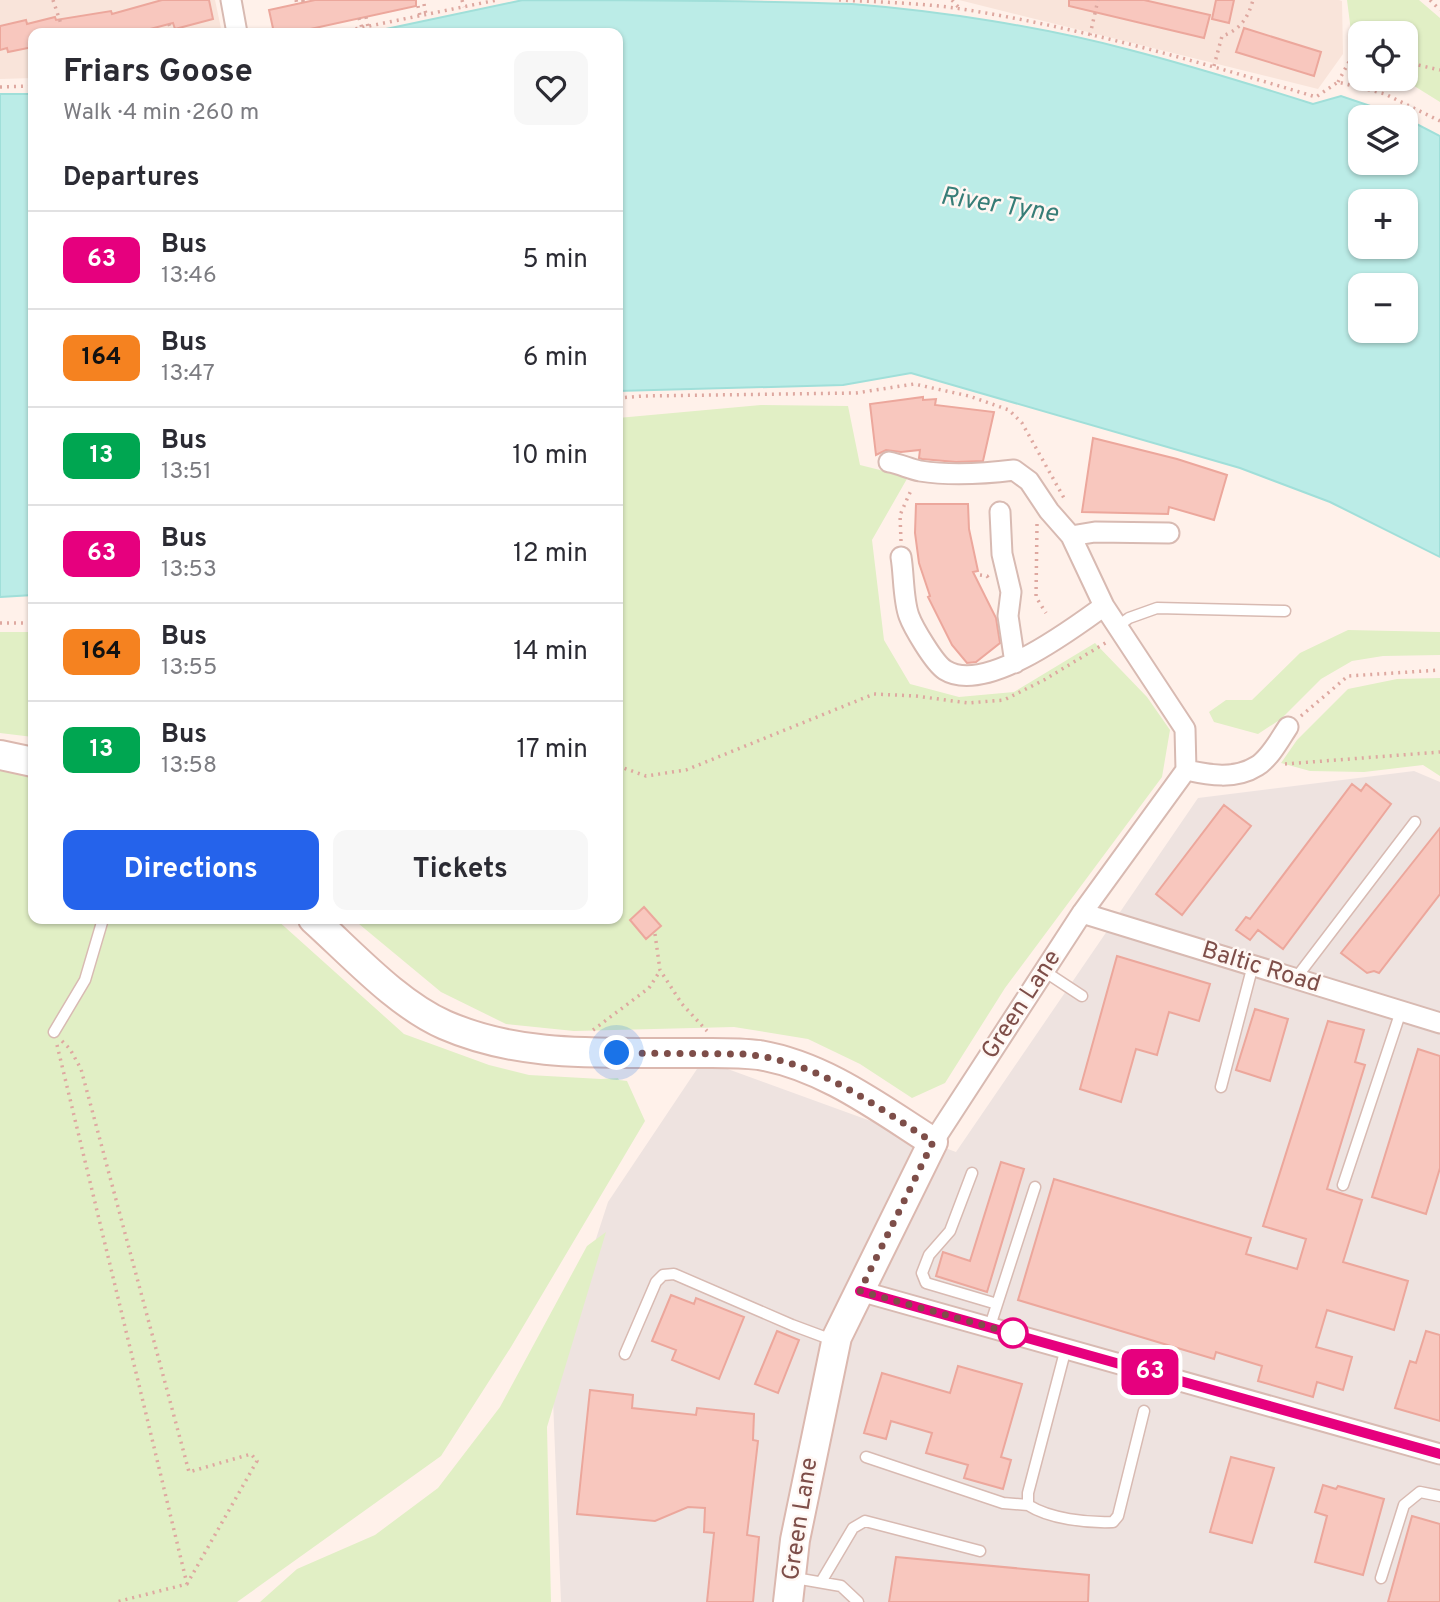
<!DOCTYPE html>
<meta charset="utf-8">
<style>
:root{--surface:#fff;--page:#f7f7f7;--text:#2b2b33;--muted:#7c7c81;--line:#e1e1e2;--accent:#2563eb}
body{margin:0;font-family:Overpass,sans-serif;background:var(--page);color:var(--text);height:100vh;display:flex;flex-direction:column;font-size:26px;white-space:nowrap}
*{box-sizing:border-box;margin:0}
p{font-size:23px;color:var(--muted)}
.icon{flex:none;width:38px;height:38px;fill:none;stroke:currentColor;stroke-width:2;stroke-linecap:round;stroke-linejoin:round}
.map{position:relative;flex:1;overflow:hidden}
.side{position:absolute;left:28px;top:28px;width:595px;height:896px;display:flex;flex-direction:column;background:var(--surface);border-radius:14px;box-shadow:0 2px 5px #0004}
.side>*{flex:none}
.badge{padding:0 14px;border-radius:10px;font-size:24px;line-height:46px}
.tools{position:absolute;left:1348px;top:21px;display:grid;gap:14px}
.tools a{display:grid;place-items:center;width:70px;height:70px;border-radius:14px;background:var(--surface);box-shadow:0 2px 5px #0004;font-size:35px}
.you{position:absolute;width:35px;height:35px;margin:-18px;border:5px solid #fff;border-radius:50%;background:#1a73e8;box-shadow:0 0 0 10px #1a73e833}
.map>.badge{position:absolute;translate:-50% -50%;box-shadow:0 0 0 4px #fff}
h2{padding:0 35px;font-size:26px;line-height:63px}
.round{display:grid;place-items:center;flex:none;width:74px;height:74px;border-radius:14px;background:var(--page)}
.summary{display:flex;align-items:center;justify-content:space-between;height:119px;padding:0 35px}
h1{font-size:33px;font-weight:700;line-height:52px}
.primary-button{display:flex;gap:14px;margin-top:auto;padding:14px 35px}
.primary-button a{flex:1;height:80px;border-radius:14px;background:var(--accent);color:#fff;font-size:28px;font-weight:700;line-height:80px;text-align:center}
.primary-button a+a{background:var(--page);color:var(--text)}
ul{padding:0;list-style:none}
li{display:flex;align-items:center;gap:21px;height:98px;padding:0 35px;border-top:2px solid var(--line)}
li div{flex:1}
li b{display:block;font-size:26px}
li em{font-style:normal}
li .badge{min-width:77px;font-weight:700;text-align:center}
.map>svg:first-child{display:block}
</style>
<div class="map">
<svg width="1440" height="1602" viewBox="0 0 1440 1602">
<rect width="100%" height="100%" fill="#fff1ea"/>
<!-- residential -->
<path fill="#f9e4da" d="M0,0H215L222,33H33V78L0,79Z
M959,0H1339L1342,1L1343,54L1318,89Z"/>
<!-- industrial -->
<path fill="#eee3e0" d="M1414,771L1440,782V1602H561L552,1374L608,1202L703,1060L956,1152L1198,798Z"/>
<!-- green -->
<path fill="#e1efc5" d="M1347,0H1419L1440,18V102L1403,79H1405V33H1360V51L1353,47Z
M761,405L848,406L860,465L908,477L872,540L884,640L910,684L959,697L1014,692L1095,643L1147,697L1170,730L1162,777L1005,988L945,1083L912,1098L860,1064L808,1039L734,1027L574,1031L506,1024L441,992L353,919H618V418Z
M1348,630L1440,632V655L1383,656L1352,661L1321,679L1281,719L1258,734L1214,722L1209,712L1226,700H1252L1300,653Z
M0,632H33V737L0,733Z
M1440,678V776L1423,765L1364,772L1310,771L1281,763L1297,740L1348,689L1397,679Z
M0,768L33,773V919H276L404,1034L489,1065L529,1075L601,1079L618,1078L619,1080L627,1081L645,1121L511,1347L441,1456L237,1602H0Z
M606,1232L547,1427L551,1602H260L297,1569L375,1535L438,1488L500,1407L587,1246Z"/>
<!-- water -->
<path fill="#bbece7" stroke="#a0dfd9" stroke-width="2" fill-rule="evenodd" d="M523,0C633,0 743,0 852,4C941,11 1044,27 1130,50C1192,66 1253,85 1313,104L1341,96L1403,117H1360V163H1405V118L1440,136V557L1330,502L1240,468L911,373L843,385L618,391V33H367ZM1405,201V247H1360V201ZM1360,285H1405V331H1360Z
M0,94H33V595L0,597Z"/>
<!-- building -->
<path fill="#f8c7be" stroke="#eca79c" stroke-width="2" d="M162,0H209L213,19L175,29L173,23L135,33H33V47L8,52L7,48L0,50V26L26,20L27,24L55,17L56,20L111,11L112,14Z
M315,0H416V6L292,33H274L269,10Z
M1069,0H1144L1210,15L1204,38L1069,6Z
M1216,0H1234L1229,23L1212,19Z
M1244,28L1321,52L1314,76L1236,52Z
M923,397V400L936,399L935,405L994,412L983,461L956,462L922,459L919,458L920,450L901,452L886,450L876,455L870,404Z
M1093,438L1177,459L1227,475L1214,520L1169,507L1168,514L1082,512Z
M916,504H968L969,529L978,571L973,572L996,618L1000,643L976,662L967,663L952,645L928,597L930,596L919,563L915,533Z
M1352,784L1361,791L1366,784L1391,804L1283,949L1258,930L1250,940L1236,930L1246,917L1250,919Z
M1224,805L1251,826L1182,915L1156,894Z
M1440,828V894L1379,973L1374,971L1367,973L1341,953Z
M644,907L661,926L646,939L630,920Z
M1117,956L1210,984L1199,1021L1169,1012L1157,1055L1136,1049L1121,1102L1080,1089Z
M1255,1009L1288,1019L1270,1081L1236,1070Z
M1328,1021L1364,1030L1355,1062L1365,1065L1327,1189L1362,1200L1343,1262L1408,1281L1394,1330L1327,1310L1316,1347L1352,1357L1343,1390L1317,1382L1313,1397L1258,1381L1262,1366L1216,1352L1214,1359L1018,1300L1054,1179L1251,1238L1246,1254L1297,1269L1306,1239L1263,1226Z
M1418,1049L1440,1056V1168L1426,1214L1372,1197Z
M1001,1162L1024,1169L987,1292L936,1276L943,1252L970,1261Z
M671,1295L694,1304L696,1298L744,1317L719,1379L672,1360L676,1350L652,1341Z
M777,1331L799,1340L778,1393L755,1384Z
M1426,1331L1440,1335V1421L1395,1408L1410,1361L1416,1363Z
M958,1366L1022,1384L1001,1457L1011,1460L1003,1489L964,1478L968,1465L926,1453L932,1433L891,1421L886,1439L864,1433L882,1373L950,1393Z
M590,1390L633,1395L632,1408L696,1415L697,1408L754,1414L753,1440L758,1441L747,1535L759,1537L753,1602H707L714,1533L704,1532L705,1508L688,1507L655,1521L577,1514Z
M1231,1457L1274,1468L1252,1543L1210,1532Z
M1323,1485L1336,1489L1338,1486L1384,1499L1363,1575L1315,1562L1327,1516L1315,1512Z
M1412,1516L1440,1524V1602H1388Z
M896,1557L1089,1575L1088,1602H889Z"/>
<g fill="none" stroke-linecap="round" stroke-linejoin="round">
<!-- lane casing -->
<g stroke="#d8bab2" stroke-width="13">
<path id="lane" d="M1118,626L1129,618L1157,608L1285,611
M1044,971L1082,996
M1296,978L1415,822
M54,1032L85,980L103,919
M1221,1087L1253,965
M972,1173L950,1231L929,1255L922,1273L926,1283L997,1304
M1343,1185L1401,1011
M990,1326L1035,1187
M1066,1348L1028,1493V1505C1050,1519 1087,1523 1113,1522L1118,1516L1144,1411
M625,1354L656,1282L663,1275L674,1274L792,1325L835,1341
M866,1457L1003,1503L1028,1505
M795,1578L841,1586L858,1602
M1381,1578L1404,1505L1420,1492L1440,1496
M821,1582L853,1528L865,1521L980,1551"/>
</g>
<!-- street casing -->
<g stroke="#d8bab2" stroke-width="23">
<path id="street" d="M231,0L237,33
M889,462C900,464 910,469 920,471C952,476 982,474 1014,470L1029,481L1049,511L1071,536L1104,606L1185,729L1186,770L1082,913L933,1142
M1000,512L1002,554L1011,592L1008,616L1015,663
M1071,536L1095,532L1169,533
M901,557C904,574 903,600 909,616C913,627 934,663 945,670C985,695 1072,629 1104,606
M1186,770C1209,775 1235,780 1257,766C1270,758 1280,739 1288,727
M1082,913L1440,1023
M860,1291L1440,1454"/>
</g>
<!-- secondary casing -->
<g stroke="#dbb8af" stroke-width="32">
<path id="secondary" d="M0,755L33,762
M313,919C352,954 397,1004 445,1025C523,1059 606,1052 690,1053C712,1053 736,1052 759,1055C824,1066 878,1107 933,1142L837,1337L795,1540L788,1602"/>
</g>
<!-- path -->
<path stroke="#dea8a0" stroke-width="3.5" stroke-dasharray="2 5" stroke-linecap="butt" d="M53,0L61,24
M296,0L297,4
M303,0V3
M462,0L464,7
M839,0C880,2 922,3 962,9C1082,28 1200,62 1316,97L1338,82L1385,94L1440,121
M952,0L960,9
M1430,0L1440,10
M424,4L426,15
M418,6L420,16
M366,17L368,27
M359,18L362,28
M169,24L172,33
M309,29L310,33
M303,31L304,33
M335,33L497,0
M1090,35L1098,0
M1405,62L1440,70
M1214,66L1222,36C1240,30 1248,18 1253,0
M1338,82L1350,60L1355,57H1360
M0,87L33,86
M618,398L643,396L856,393L914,384L969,396L1009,410L1022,423L1064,498
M1037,524L1036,597L1046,613
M901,541L900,515L912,488
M980,575L987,576L989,579
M0,623H33
M1301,716L1348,676L1440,670
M1285,764L1440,752
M618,766L646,776L686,770L874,694L916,696L968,703L1004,700L1044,680L1107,642
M655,934L660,970L682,1004L707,1031
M593,1030L649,988L660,971
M62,1041L70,1049L81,1069L189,1472L251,1454L257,1461L187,1584
M57,1045L187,1584L116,1602"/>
<!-- lane -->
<use href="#lane" stroke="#fff" stroke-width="10"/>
<!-- street -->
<use href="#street" stroke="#fff" stroke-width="19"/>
<!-- secondary -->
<use href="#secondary" stroke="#fff" stroke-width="28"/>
</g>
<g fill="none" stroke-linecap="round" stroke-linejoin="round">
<!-- line casing -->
<g stroke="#fff" stroke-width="16">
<path id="line" d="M860,1291L1440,1454"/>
</g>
<!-- line -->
<use href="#line" stroke="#e6007e" stroke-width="10"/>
<!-- walk -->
<path stroke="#7e4e49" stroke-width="7" stroke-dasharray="0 12.6" d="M617,1053L742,1054C815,1059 873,1105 933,1142L860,1291L1015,1334L1013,1333"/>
</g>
<!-- markers -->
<circle fill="#fff" stroke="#e6007e" stroke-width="3.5" cx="1013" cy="1333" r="14"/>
<g text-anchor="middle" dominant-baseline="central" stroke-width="5" stroke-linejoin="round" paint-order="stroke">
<!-- street labels -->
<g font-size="24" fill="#7e4e49" stroke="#fff7f3">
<text transform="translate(1261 968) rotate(17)">Baltic Road</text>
<text transform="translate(1022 1005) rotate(-57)">Green Lane</text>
<text transform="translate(801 1519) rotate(-81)">Green Lane</text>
</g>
<!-- water labels -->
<g font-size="26" font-style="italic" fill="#377d77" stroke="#fff7f3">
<text transform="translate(999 206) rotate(9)">River Tyne</text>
</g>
</g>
</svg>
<div class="tools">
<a><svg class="icon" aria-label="locate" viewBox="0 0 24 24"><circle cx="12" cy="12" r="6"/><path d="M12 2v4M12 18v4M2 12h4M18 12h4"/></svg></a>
<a><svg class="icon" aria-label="layers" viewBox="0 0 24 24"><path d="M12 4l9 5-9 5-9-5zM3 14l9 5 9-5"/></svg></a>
<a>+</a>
<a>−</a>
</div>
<div class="you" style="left:617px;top:1053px"></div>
<b class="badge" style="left:1150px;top:1372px;background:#e6007e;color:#fff">63</b>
<section class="side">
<div class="summary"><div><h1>Friars Goose</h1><p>Walk · 4 min · 260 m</p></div><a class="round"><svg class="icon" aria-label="heart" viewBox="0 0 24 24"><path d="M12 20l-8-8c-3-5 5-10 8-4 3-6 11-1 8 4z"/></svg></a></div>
<h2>Departures</h2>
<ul>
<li><span class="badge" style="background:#e6007e;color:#fff">63</span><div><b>Bus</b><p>13:46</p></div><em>5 min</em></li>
<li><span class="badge" style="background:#f58220;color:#111">164</span><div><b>Bus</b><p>13:47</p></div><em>6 min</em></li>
<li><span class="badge" style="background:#00a651;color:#fff">13</span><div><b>Bus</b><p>13:51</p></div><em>10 min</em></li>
<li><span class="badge" style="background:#e6007e;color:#fff">63</span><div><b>Bus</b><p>13:53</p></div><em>12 min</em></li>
<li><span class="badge" style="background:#f58220;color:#111">164</span><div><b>Bus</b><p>13:55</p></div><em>14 min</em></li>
<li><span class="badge" style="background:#00a651;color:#fff">13</span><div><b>Bus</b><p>13:58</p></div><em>17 min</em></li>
</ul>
<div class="primary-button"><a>Directions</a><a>Tickets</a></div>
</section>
</div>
